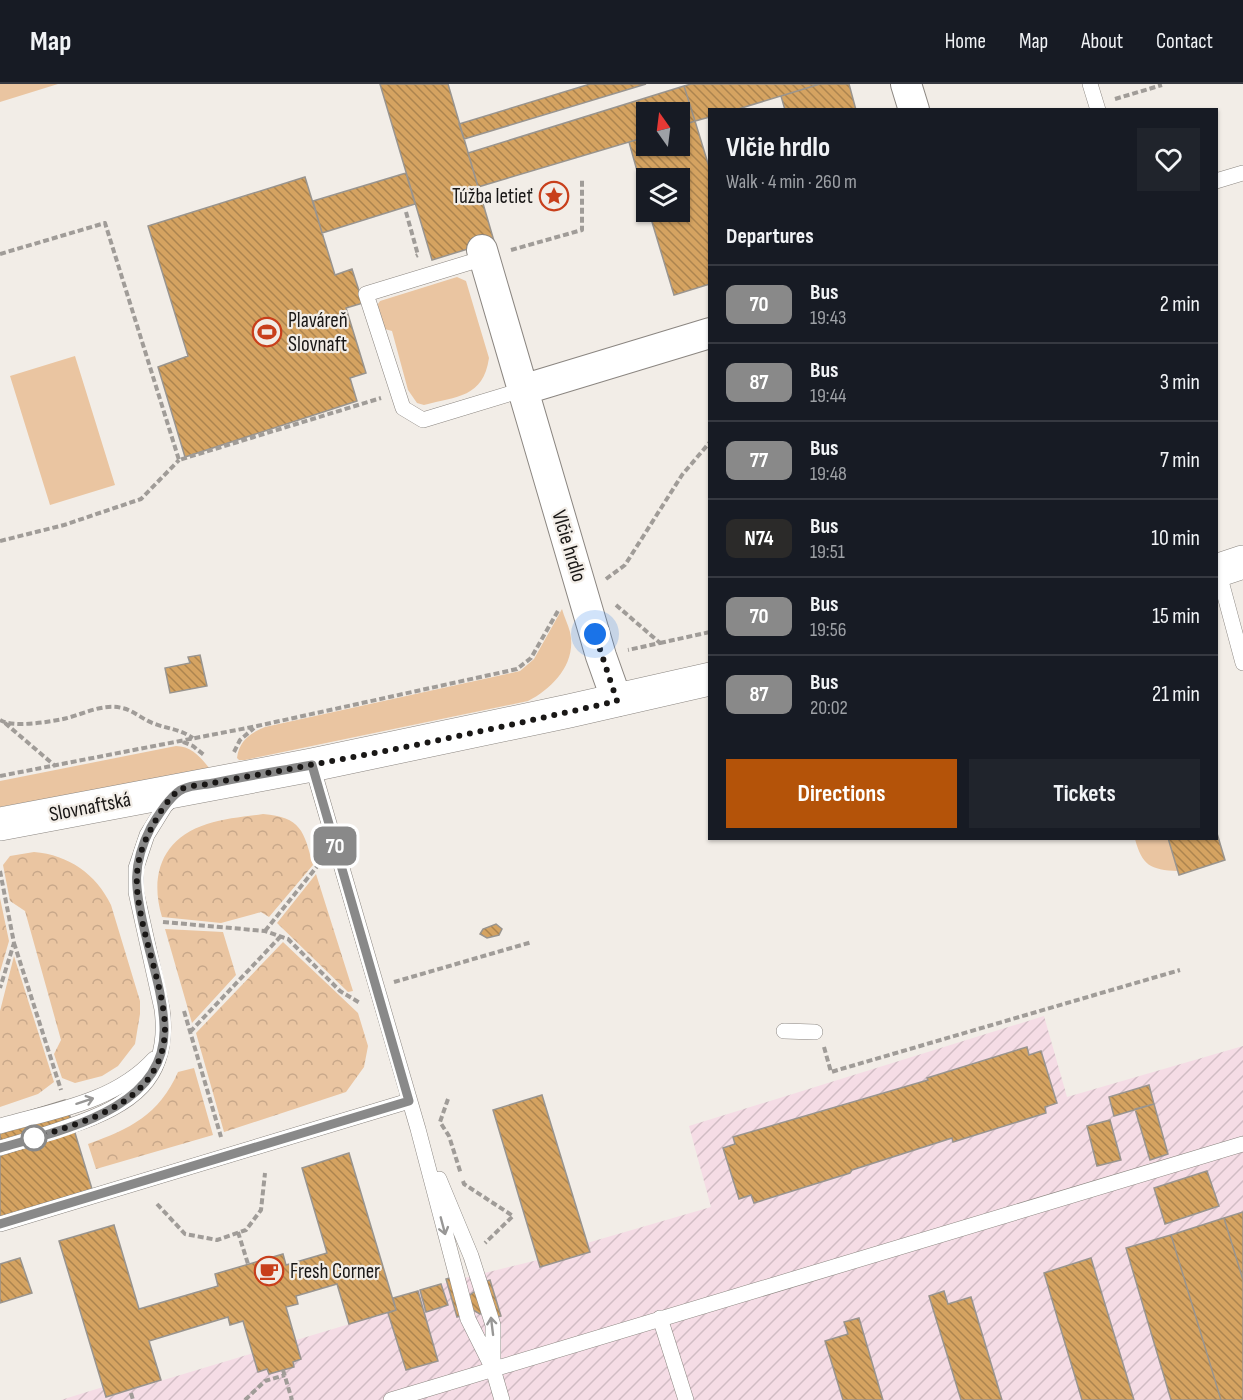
<!DOCTYPE html>
<meta charset="utf-8">
<style>
:root{--surface:#171b24;--page:#20242c;--text:#f1f3f6;--muted:#9ea1a6;--line:#363941;--accent:#b45309}
body{margin:0;font-family:"Sofia Sans Condensed",sans-serif;background:var(--page);color:var(--text);height:100vh;display:flex;flex-direction:column;font-size:22px;white-space:nowrap}
*{box-sizing:border-box;margin:0}
p{font-size:20px;color:var(--muted)}
.icon{flex:none;width:33px;height:33px;fill:none;stroke:currentColor;stroke-width:2;stroke-linecap:round;stroke-linejoin:round}
.map{position:relative;flex:1;overflow:hidden}
.drawer{position:absolute;left:708px;top:24px;width:510px;height:732px;display:flex;flex-direction:column;background:var(--surface);border-radius:0px;box-shadow:0 2px 4px #0004}
.drawer>*{flex:none}
.badge{padding:0 12px;border-radius:9px;font-size:21px;line-height:39px}
.needle{width:39px;rotate:346deg}
.tools{position:absolute;left:636px;top:18px;display:grid;gap:12px}
.tools a{display:grid;place-items:center;width:54px;height:54px;border-radius:0px;background:var(--surface);box-shadow:0 2px 4px #0004;font-size:30px}
.you{position:absolute;width:30px;height:30px;margin:-15px;border:4px solid #fff;border-radius:50%;background:#1a73e8;box-shadow:0 0 0 9px #1a73e833}
.map>.badge{position:absolute;translate:-50% -50%;box-shadow:0 0 0 3px #fff}
h2{padding:0 18px;font-size:22px;line-height:54px}
.round{display:grid;place-items:center;flex:none;width:63px;height:63px;border-radius:0px;background:var(--page)}
.headline{display:flex;align-items:center;justify-content:space-between;height:102px;padding:0 18px}
h1{font-size:28px;font-weight:700;line-height:45px}
.action{display:flex;gap:12px;margin-top:auto;padding:12px 18px}
.action a{flex:1;height:69px;border-radius:0px;background:var(--accent);color:#fff;font-size:24px;font-weight:700;line-height:69px;text-align:center}
.action a+a{background:var(--page);color:var(--text)}
ul{padding:0;list-style:none}
li{display:flex;align-items:center;gap:18px;height:78px;padding:0 18px;border-top:2px solid var(--line)}
li div{flex:1}
li b{display:block;font-size:22px}
li em{font-style:normal}
li .badge{min-width:66px;font-weight:700;text-align:center}
header{display:flex;align-items:center;gap:36px;box-sizing:border-box;height:84px;padding:0 30px;background:var(--surface);border-bottom:2px solid var(--line)}
header strong{font-size:28px}
nav{display:flex;gap:33px;margin-inline-start:auto;font-size:21px}
.map>svg:first-child{display:block}
</style>
<header>
<strong>Map</strong>
<nav><a>Home</a><a>Map</a><a>About</a><a>Contact</a></nav>
</header>
<div class="map">
<svg width="1243" height="1316" viewBox="0 0 1243 1316">
<defs>
<pattern id="industrial-furrows" width="10" height="10" patternUnits="userSpaceOnUse" patternTransform="scale(1.5)"><rect width="10" height="10" fill="#f5dce5"/><path d="M-1 1l2-2M0 10L10 0M9 11l2-2" fill="none" stroke="#d1bcc4"/></pattern>
<pattern id="park-crowns" width="20" height="18" patternUnits="userSpaceOnUse" patternTransform="scale(1.5)"><rect width="20" height="18" fill="#eac5a1"/><path d="M2 6a3 3 0 1 1 6 0M12 15a3 3 0 1 1 6 0" fill="none" stroke="#c8a88a"/></pattern>
<pattern id="building-back-hatch" width="6" height="6" patternUnits="userSpaceOnUse" patternTransform="scale(1.5)"><rect width="6" height="6" fill="#d5a361"/><path d="M-1 5l2 2M0 0l6 6M5-1l2 2" fill="none" stroke="#ac844f"/></pattern>
</defs>
<rect width="100%" height="100%" fill="#f2ede7"/>
<!-- industrial -->
<path fill="url(#industrial-furrows)" d="M1044,932L1067,1013L1243,962V1316H61L103,1303L107,1313L396,1226L393,1214L452,1197L538,1176L541,1183L590,1168L587,1159L711,1123L689,1042Z"/>
<!-- grass -->
<path fill="#eac5a1" d="M0,0H58L0,18Z
M457,193L466,197L489,274C483,314 457,312 424,321L417,319L408,306L392,247L381,244L376,223L380,217Z
M75,272L115,401L50,421L10,292Z
M562,525C564,533 568,540 570,548C577,579 553,604 528,617L245,676H239L237,674C239,657 250,649 265,643L520,587L534,575Z
M176,662C192,662 201,674 210,685L0,723V697Z
M1135,755H1168L1178,787C1150,786 1142,781 1135,755Z"/>
<!-- park -->
<path fill="url(#park-crowns)" d="M263,730C301,733 304,747 313,781L269,833L261,828L221,839L162,833C149,790 163,754 207,740C225,734 245,733 263,730Z
M34,768C69,771 96,790 111,821L140,917V930L135,960L118,982L102,992L75,999L62,994L54,970L61,956L25,827L10,817L3,781L10,772Z
M316,790L353,907L348,908L277,839Z
M0,814L9,857L0,888Z
M165,845L223,848L236,891L192,939Z
M283,858L358,929L368,962L364,983L346,1008L224,1048L196,949Z
M14,872L54,998L38,1010L0,1023V927Z
M194,984L213,1051L96,1085L88,1060C130,1045 159,1031 178,988Z"/>
<!-- building -->
<path fill="url(#building-back-hatch)" stroke="#99948e" stroke-width="1.5" d="M380,0H448L494,157L432,176Z
M590,0H646L464,55L459,40Z
M691,0H820L735,26H710V33L695,37L684,2Z
M820,0H849L856,26H785L781,12Z
M684,2L695,37L680,42V28H646V53L478,103L468,69Z
M695,37L710,86V200L674,211L649,128H680V94H646V119L629,58L646,53V62H680V42Z
M406,89L415,120L322,149L313,117Z
M305,93L335,191L352,185L363,219L346,224L366,289L350,294L357,317L185,373L158,283L188,272L148,142Z
M200,571L207,602L170,609L165,584L190,579L188,573Z
M1216,746L1225,776L1179,791L1168,754H1216Z
M496,840L502,845L499,851L487,854L480,850L483,845Z
M1027,963L1029,971L1041,967L1056,1016L1057,1019L1045,1023L1046,1029L953,1058L952,1054L852,1086L850,1089L754,1119L751,1111L739,1115L723,1064L735,1060L733,1053L928,996L927,994Z
M1149,1001L1154,1020L1114,1032L1109,1013Z
M542,1011L590,1168L540,1183L493,1026Z
M65,1016L92,1105L0,1133V1036Z
M1154,1020L1168,1070L1150,1076L1135,1025Z
M1110,1036L1121,1076L1097,1082L1087,1042Z
M349,1069L396,1226L349,1240L337,1200L296,1212L298,1220L286,1223L301,1275L293,1278L294,1283L269,1290L267,1285L258,1288L243,1237L230,1241L228,1233L149,1257L161,1296L106,1313L59,1157L114,1141L139,1225L218,1202L215,1190L283,1170L286,1181L327,1169L302,1084Z
M1207,1087L1219,1122L1165,1140L1154,1104Z
M1243,1128V1196L1224,1134Z
M1224,1134L1243,1196V1316H1221L1171,1151Z
M1171,1151L1221,1316H1171L1126,1164Z
M20,1174L32,1209L0,1219V1180Z
M1091,1174L1134,1316H1082L1044,1189Z
M460,1191L471,1229L457,1233L446,1195Z
M490,1196L501,1232L485,1237L474,1201Z
M441,1200L448,1221L426,1228L420,1206Z
M418,1207L438,1277L406,1286L388,1229L396,1226L393,1214Z
M944,1207L948,1220L971,1213L1002,1316H961L929,1212Z
M474,1208H477L483,1227L480,1230L473,1226L469,1214L470,1211Z
M859,1234L883,1316H843L825,1257L848,1250L844,1238Z"/>
<g fill="none" stroke-linecap="round" stroke-linejoin="round">
<!-- service casing -->
<g stroke="#8b8681" stroke-width="16">
<path id="service" d="M1090,0L1098,26
M1216,97L1243,89
M484,174L366,210L403,324L423,336L522,306
M1218,486L1243,579
M312,681L418,1045L468,1235L493,1285L502,1316
M784,947L815,948
M0,1042C53,1027 115,1018 154,975
M0,1064C24,1057 47,1050 70,1042C131,1021 171,996 162,925L136,808V784L147,751L165,722L175,712
M439,1095L471,1172L493,1241V1283
M0,1140L409,1017
M660,1234L686,1316
M391,1316L1243,1060"/>
</g>
<!-- minor casing -->
<g stroke="#8b8681" stroke-width="32">
<path id="minor" d="M906,0L914,26
M482,166L601,572L617,617
M522,306L710,249"/>
</g>
<!-- secondary casing -->
<g stroke="#8b8681" stroke-width="34">
<path id="secondary" d="M1216,487L1243,478
M0,740L312,681L569,627L710,595"/>
</g>
<!-- path -->
<path stroke="#a09c98" stroke-width="4" stroke-dasharray="6 3" stroke-linecap="butt" d="M1115,15L1162,1
M406,128L418,171L416,172
M511,166L582,146V95
M0,170L105,139L179,376L381,314
M0,457L64,441L141,415L179,376
M606,495L625,481L682,391L710,358
M616,521L660,559L628,566
M660,559L710,548
M0,636C12,644 49,638 63,635C82,631 102,619 122,624C133,626 143,636 155,640C169,645 179,645 193,654
M5,639L54,681
M183,658L193,662L204,671
M234,668L240,656L254,644
M0,692L257,642L517,585L531,574L559,525
M0,787L14,859L0,904
M163,838L265,847L288,855L340,907L360,919
M265,847L319,780
M14,859L61,1006
M394,898L532,858
M184,927L221,1053
M190,948L280,853
M824,963L831,988L1180,886
M448,1015L440,1038L449,1052L461,1090
M463,1097L464,1100L513,1132L485,1159
M157,1120L185,1150L217,1156L246,1146L261,1126L265,1089
M238,1148L248,1180
M283,1286L292,1316
M131,1309L133,1316
M245,1316L265,1297L285,1291"/>
<!-- service -->
<use href="#service" stroke="#fff" stroke-width="15"/>
<!-- minor -->
<use href="#minor" stroke="#fff" stroke-width="30"/>
<!-- secondary -->
<use href="#secondary" stroke="#fff" stroke-width="33"/>
</g>
<!-- one-way arrows -->
<defs><path id="oneway-shaft" d="M-6 0H5M1.5-3L5.5 0L1.5 3" fill="none" stroke-width="1.6" stroke-linecap="round" stroke-linejoin="round" transform="scale(1.5)"/></defs>
<g stroke="#989796">
<use href="#oneway-shaft" transform="translate(85 1017) rotate(-18)"/>
<use href="#oneway-shaft" transform="translate(443 1142) rotate(75)"/>
<use href="#oneway-shaft" transform="translate(492 1242) rotate(-97)"/>
</g>
<g fill="none" stroke-linecap="round" stroke-linejoin="round">
<!-- line casing -->
<g stroke="#fff" stroke-width="14">
<path id="line" d="M0,1064C62,1046 168,1025 164,942C163,909 151,876 144,844C135,804 131,782 151,743C157,733 171,710 183,705C192,701 204,701 214,699C246,692 279,687 312,681L409,1017L0,1140"/>
</g>
<!-- line -->
<use href="#line" stroke="#898989" stroke-width="9"/>
<!-- walk -->
<path stroke="#191716" stroke-width="6" stroke-dasharray="0 10.8" d="M34,1054C90,1036 165,1017 165,943C164,913 150,872 143,841C135,804 132,780 151,745C157,733 169,712 181,705C188,702 200,701 208,700C242,693 276,688 310,681C413,663 515,640 617,617L595,550"/>
</g>
<!-- icons -->
<defs>
<g id="sight-ring" transform="scale(1.5)"><circle r="9.5" fill="#f2ede7" stroke="#c83f1b" stroke-width="1.5"/><path d="M0-6L1.8-2.2L6-1.7L2.9 1.2L3.7 5.4L0 3.3L-3.7 5.4L-2.9 1.2L-6-1.7L-1.8-2.2Z" fill="#c83f1b"/></g>
<g id="stadium-ring" transform="scale(1.5)"><circle r="9.5" fill="#f2ede7" stroke="#c83f1b" stroke-width="1.5"/><path d="M0-5a6.5 5 0 1 0 0 10a6.5 5 0 1 0 0-10ZM-3.5-1.8h7v3.6h-7Z" fill="#c83f1b"/></g>
<g id="cafe-ring" transform="scale(1.5)"><circle r="9.5" fill="#f2ede7" stroke="#c83f1b" stroke-width="1.5"/><path d="M-5.5-4.5H6V0H3Q3 3.5 0 3.5H-2.5Q-5.5 3.5-5.5 0ZM3-3.2v2h1.7v-2ZM-6 4.5H4V6H-6Z" fill="#c83f1b"/></g>
</defs>
<g fill-rule="evenodd">
<use href="#sight-ring" x="554" y="112"/>
<use href="#stadium-ring" x="267" y="248"/>
<use href="#cafe-ring" x="269" y="1187"/>
</g>
<!-- markers -->
<circle fill="#fff" stroke="#898989" stroke-width="3" cx="34" cy="1054" r="12"/>
<g text-anchor="middle" dominant-baseline="central" stroke-width="4.5" stroke-linejoin="round" paint-order="stroke">
<!-- poi labels -->
<g font-size="21" fill="#191716" stroke="#f2ede7" text-anchor="start">
<text x="533" y="112" text-anchor="end">Túžba letieť</text>
<text x="288" y="236">Plaváreň<tspan x="288" dy="24">Slovnaft</tspan></text>
<text x="290" y="1187">Fresh Corner</text>
</g>
<!-- street labels -->
<g font-size="21" fill="#191716" stroke="#f2ede7">
<text transform="translate(569 462) rotate(73)">Vlčie hrdlo</text>
<text transform="translate(90 723) rotate(-11)">Slovnaftská</text>
</g>
</g>
</svg>
<div class="tools">
<a><svg class="needle" viewBox="-14 -14 28 28"><path d="M0-13l5 13h-10z" fill="#e53935"/><path d="M0 13l5-13h-10z" fill="#9ea1a6"/></svg></a>
<a><svg class="icon" aria-label="layers" viewBox="0 0 24 24"><path d="M12 4l9 5-9 5-9-5zM3 14l9 5 9-5"/></svg></a>
</div>
<div class="you" style="left:595px;top:550px"></div>
<b class="badge" style="left:335px;top:762px;background:#898989;color:#fff">70</b>
<section class="drawer">
<div class="headline"><div><h1>Vlčie hrdlo</h1><p>Walk · 4 min · 260 m</p></div><a class="round"><svg class="icon" aria-label="heart" viewBox="0 0 24 24"><path d="M12 20l-8-8c-3-5 5-10 8-4 3-6 11-1 8 4z"/></svg></a></div>
<h2>Departures</h2>
<ul>
<li><span class="badge" style="background:#898989;color:#fff">70</span><div><b>Bus</b><p>19:43</p></div><em>2 min</em></li>
<li><span class="badge" style="background:#898989;color:#fff">87</span><div><b>Bus</b><p>19:44</p></div><em>3 min</em></li>
<li><span class="badge" style="background:#898989;color:#fff">77</span><div><b>Bus</b><p>19:48</p></div><em>7 min</em></li>
<li><span class="badge" style="background:#2b2a29;color:#fff">N74</span><div><b>Bus</b><p>19:51</p></div><em>10 min</em></li>
<li><span class="badge" style="background:#898989;color:#fff">70</span><div><b>Bus</b><p>19:56</p></div><em>15 min</em></li>
<li><span class="badge" style="background:#898989;color:#fff">87</span><div><b>Bus</b><p>20:02</p></div><em>21 min</em></li>
</ul>
<div class="action"><a>Directions</a><a>Tickets</a></div>
</section>
</div>
